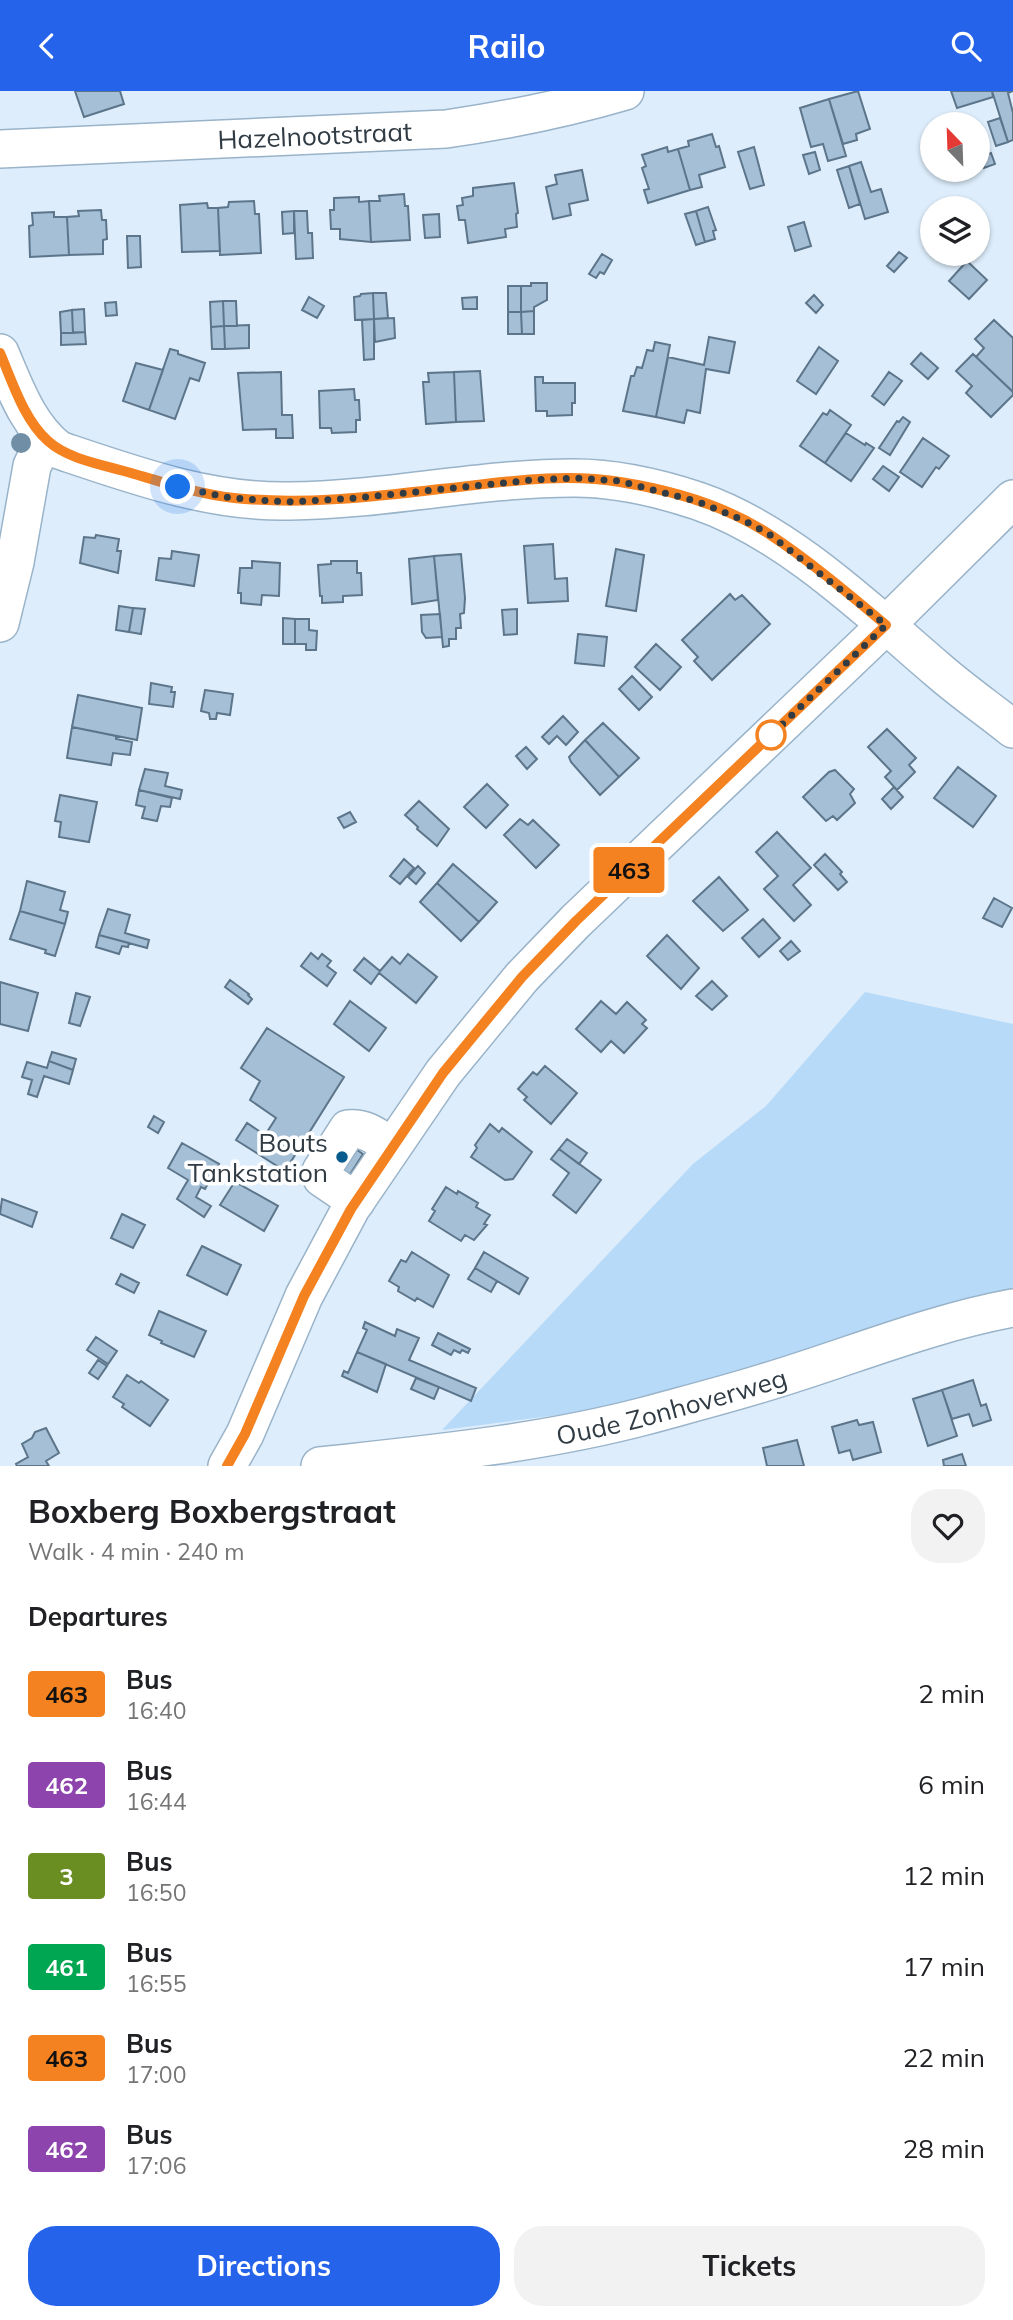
<!DOCTYPE html>
<meta charset="utf-8">
<style>
:root{--surface:#fff;--page:#f2f2f2;--text:#202124;--muted:#757577;--accent:#2563eb}
body{margin:0;font-family:Mulish,sans-serif;background:var(--page);color:var(--text);height:100vh;display:flex;flex-direction:column;font-size:26px;white-space:nowrap}
*{box-sizing:border-box;margin:0}
p{font-size:23px;color:var(--muted)}
.icon{flex:none;width:38px;height:38px;fill:none;stroke:currentColor;stroke-width:2;stroke-linecap:round;stroke-linejoin:round}
.map{position:relative;height:1375px;overflow:hidden}
.side{display:flex;flex-direction:column;background:var(--surface);flex:1}
.side>*{flex:none}
.badge{padding:0 14px;border-radius:5px;font-size:24px;line-height:46px}
.needle{width:46px;rotate:337deg}
.tools{position:absolute;left:920px;top:21px;display:grid;gap:14px}
.tools a{display:grid;place-items:center;width:70px;height:70px;border-radius:50%;background:var(--surface);box-shadow:0 2px 5px #0004;font-size:35px}
.you{position:absolute;width:35px;height:35px;margin:-18px;border:5px solid #fff;border-radius:50%;background:#1a73e8;box-shadow:0 0 0 10px #1a73e833}
.map>.badge{position:absolute;translate:-50% -50%;box-shadow:0 0 0 4px #fff}
h2{padding:0 28px;font-size:26px;line-height:63px}
.round{display:grid;place-items:center;flex:none;width:74px;height:74px;border-radius:28px;background:var(--page)}
.head{display:flex;align-items:center;justify-content:space-between;height:119px;padding:0 28px}
h1{font-size:33px;font-weight:700;line-height:52px}
.button{display:flex;gap:14px;margin-top:auto;padding:14px 28px}
.button a{flex:1;height:80px;border-radius:28px;background:var(--accent);color:#fff;font-size:28px;font-weight:700;line-height:80px;text-align:center}
.button a+a{background:var(--page);color:var(--text)}
ul{padding:0;list-style:none}
li{display:flex;align-items:center;gap:21px;height:91px;padding:0 28px}
li div{flex:1}
li b{display:block;font-size:26px}
li em{font-style:normal}
li .badge{min-width:77px;font-weight:700;text-align:center}
header{display:flex;justify-content:space-between;align-items:center;height:91px;padding:0 28px;background:var(--accent);color:#fff;font-size:32px;font-weight:700}
.map>svg:first-child{display:block}
</style>
<header><svg class="icon" aria-label="back" viewBox="0 0 24 24"><path d="M15 5l-7 7 7 7"/></svg>Railo<svg class="icon" aria-label="search" viewBox="0 0 24 24"><circle cx="10" cy="10" r="6"/><path d="M15 15l6 6"/></svg></header>
<div class="map">
<svg width="1013" height="1375" viewBox="0 0 1013 1375">
<rect width="100%" height="100%" fill="#ddedfb"/>
<!-- green -->
<path fill="#b7daf8" d="M865,901L1013,933V1202L974,1207L619,1316L442,1339L693,1073L766,1015Z"/>
<!-- building -->
<path fill="#a5bfd6" stroke="#5c758a" stroke-width="2" d="M75,0H120L124,13L84,26Z
M858,0L870,38L856,43L857,49L843,53L829,8Z
M951,0H992L993,6L957,17Z
M992,0H1013L1008,2L1013,22V49L1008,51Z
M829,8L846,65L828,70L823,53L811,56L800,17Z
M1000,27L1008,51L996,55L988,31Z
M712,43L716,56L719,55L725,76L699,84L702,96L690,99L678,58L689,55L688,50Z
M667,56L668,61L678,58L690,99L648,112L644,99L649,98L642,77L646,75L642,64Z
M754,56L764,94L750,98L738,61Z
M815,61L820,79L809,83L803,64Z
M991,62L995,73L984,77L981,65Z
M861,71L871,101L881,98L888,121L865,128L849,75Z
M849,75L860,113L849,117L837,79Z
M582,79L588,109L569,113L571,124L553,128L546,96L557,93L555,84Z
M514,92L518,122L516,123L517,136L505,138L506,146L468,152L465,129H459L457,115L463,114L462,107L473,105V97Z
M404,103L405,115H408L410,149L371,151L369,110H380L379,105Z
M359,106V111L369,110L371,151L340,148V138H331L330,119H334V107Z
M254,110L255,123H259L261,162L220,164L218,117L228,116L229,111Z
M207,112L208,117H218L220,160L182,161L180,114Z
M708,116L716,139L713,140L715,148L705,151L696,120Z
M101,119L102,129H106L107,148L103,149V163L69,164L67,126L79,125L78,120Z
M294,120V142L283,143L282,121Z
M294,120H307L308,142H312L313,167L296,168Z
M696,120L705,151L696,154L685,123Z
M54,121V126H67L69,164L30,166L29,135L33,134L32,122Z
M439,123L440,146L425,147L423,124Z
M804,131L811,155L795,160L788,136Z
M127,145H140L141,176L128,177Z
M899,161L907,167L894,181L887,175Z
M602,163L612,169L604,183L600,181L596,187L589,183Z
M967,170L987,189L969,208L949,190Z
M531,192H547V209L534,216V220L521,221V195H531Z
M508,195H521V221H508Z
M373,202H386L388,227L374,228Z
M373,202L374,228L355,229L354,206L360,205L361,203Z
M814,204L823,214L816,222L806,212Z
M309,206L324,215L317,227L302,219Z
M477,206V218H463L462,207Z
M223,210L224,235L211,236L210,211Z
M223,210H236L237,235H224Z
M116,211L117,224L106,225L105,212Z
M84,218L85,241L73,242L72,219Z
M72,219L73,242H61L60,221Z
M534,220V243H522L521,221Z
M508,221H521L522,243H508Z
M394,227L395,247L375,251L374,228Z
M374,228V268L364,269L362,229Z
M994,229L1013,247V301L976,266L984,257L975,248Z
M249,234V257L225,258L224,235Z
M224,235L225,258H212L211,236Z
M85,241L86,253L61,254V242Z
M709,246L735,251L729,282L706,278L700,322L687,319L684,332L656,326L668,266L704,274Z
M655,251L670,254L656,326L623,320L631,285H634L637,276L642,277L647,259L653,260Z
M819,256L838,270L816,303L797,290Z
M170,258L178,260V263L205,272L199,290L190,287L175,328L149,319Z
M921,262L938,277L928,288L911,273Z
M973,263L1013,301V304L991,326L966,302L972,295L956,280Z
M136,272L163,279L149,319L123,310Z
M480,280L484,330L456,331L454,281Z
M281,281L282,324H292L293,347H276V338L243,339L238,282Z
M454,281L456,331L426,333L423,291H429L428,282Z
M889,281L902,290L884,314L872,305Z
M535,286H543V292H575V312H572V324L547,325V320H536Z
M354,298L355,309H359L360,329H356V341L332,342L331,337H320L319,300Z
M830,319L851,334L825,372L800,355L823,322L827,324Z
M903,326L910,331L890,364L879,357L897,330L899,331Z
M846,342L865,354L866,352L874,357L851,390L825,372Z
M923,347L949,365L939,378L936,376L922,396L900,381Z
M883,375L899,386L889,400L873,388Z
M96,444L119,448L117,460H121L118,482L80,472L84,446L95,447Z
M553,453L555,488L567,487L568,510L528,512L524,455Z
M616,458L644,464L636,520L606,515Z
M172,460L199,464L194,495L156,489L159,467L171,468Z
M461,463L465,507L464,522L460,523L461,537H456V548H449V555L443,556L434,465Z
M434,465L438,509L412,513L409,468Z
M252,470L280,472L279,505L262,504L261,514L241,512V502H238L240,477H252Z
M331,470H357V482H361L362,504L343,505V511L322,512V505H320L318,474L331,473Z
M730,503L735,509L742,504L770,533L712,589L694,570L698,566L682,549Z
M119,515L133,517L129,541L116,539Z
M133,517L145,518L141,543L129,541Z
M517,518V543L504,544L502,519Z
M440,523L442,546L426,547L422,541L421,524Z
M283,527L295,528V553H283Z
M295,528H309V539L317,540L316,559H306V553H295Z
M578,543L607,546L604,575L575,572Z
M656,553L681,576L660,599L635,576Z
M632,585L652,606L639,619L619,598Z
M151,592L172,596L171,601H175L173,616L149,613Z
M205,599L233,603L230,624L217,622L216,628H210L209,622L201,620Z
M78,604L142,617L137,649L72,636Z
M563,625L578,641L566,654L557,645L549,653L542,646Z
M603,632L639,667L619,686L585,649Z
M72,636L116,645V648L132,651L130,664L113,662L111,674L67,667Z
M887,638L916,667L909,674L915,681L897,699L885,686L891,680L868,656Z
M585,649L619,686L600,704L571,671L569,666Z
M526,656L537,668L527,678L516,665Z
M958,676L996,705L973,736L934,707Z
M145,678L168,682L165,695L182,699L180,708L139,699Z
M835,679L854,698L850,703L855,712L837,729L833,725L826,730L803,706L829,681Z
M487,693L508,714L486,737L464,716Z
M894,696L903,706L891,718L882,708Z
M139,699L172,707L170,716L161,715L157,730L142,727L145,716L136,714Z
M60,704L97,711L89,751L59,746L61,731L55,730Z
M419,710L449,738L437,755L417,738L418,736L405,724Z
M350,721L356,731L344,737L338,727Z
M520,728L528,734L533,729L559,754L536,777L504,744Z
M777,741L811,777L793,794L811,814L794,830L764,798L778,785L756,761Z
M825,763L842,781L840,783L847,791L838,799L814,774Z
M404,768L414,777L400,793L390,785Z
M453,773L497,811L479,831L437,792Z
M418,775L425,782L416,793L408,786Z
M719,786L748,819L723,840L693,810Z
M27,790L65,801L60,819L68,821L65,833L20,820Z
M437,792L479,831L461,850L420,811Z
M994,807L1012,817L1002,836L983,827Z
M108,818L130,824L125,842L149,849L147,857L99,844Z
M20,820L65,833L55,865L45,862L46,859L10,848Z
M763,828L780,847L759,866L742,847Z
M99,844L129,852L128,856L122,855L119,863L96,856Z
M667,844L699,877L681,898L647,865Z
M791,850L800,860L788,869L780,860Z
M311,862L318,868L322,863L331,870L327,875L336,882L327,895L301,875Z
M408,863L437,886L416,912L379,882L371,893L354,879L364,867L380,880L392,866L400,873Z
M230,889L249,903L248,904L252,908L248,913L225,896Z
M712,890L727,905L712,919L696,905Z
M0,891L38,902L28,940L0,933Z
M76,902L90,906L80,935L69,932Z
M350,910L386,937L369,960L334,933Z
M601,910L616,923L627,911L646,929L642,933L647,937L624,962L611,950L601,961L576,938Z
M267,937L344,986L285,1080L236,1049L247,1032L265,1044L276,1027L250,1009L260,990L241,977Z
M52,961L76,968L73,979L49,970Z
M49,970L73,979L69,993L44,985L37,1006L28,1003L32,989L22,986L27,971L47,977Z
M545,975L577,1002L551,1033L524,1009L527,1006L518,998L533,981L537,984Z
M154,1025L164,1031L158,1042L148,1036Z
M490,1033L499,1041L502,1037L532,1061L513,1088L505,1089L471,1066L477,1057L475,1054Z
M567,1048L587,1062L579,1073L559,1058Z
M342,1049L363,1063L349,1085L327,1071Z
M182,1052L219,1073L205,1098L201,1096L196,1106L211,1115L204,1126L177,1108L188,1089L168,1077Z
M559,1058L601,1089L576,1122L553,1104L569,1082L551,1068Z
M234,1092L239,1093L278,1115L264,1140L220,1114Z
M446,1096L457,1103L458,1100L478,1112L476,1116L490,1124L484,1133L487,1134L474,1149L465,1144L461,1150L429,1130L435,1120L432,1118Z
M2,1108L37,1121L32,1136L0,1123Z
M122,1123L145,1134L133,1157L111,1147Z
M202,1155L241,1174L227,1204L187,1184Z
M412,1161L449,1184L433,1216L417,1207L415,1210L398,1200L399,1196L389,1190L401,1169L406,1171Z
M484,1161L528,1187L519,1203L475,1177Z
M475,1177L497,1190L491,1201L468,1188Z
M121,1183L139,1192L134,1202L116,1193Z
M159,1220L206,1240L194,1266L161,1252L162,1250L149,1244Z
M365,1231L395,1245L397,1238L419,1247L409,1269L476,1297L471,1310L357,1261L367,1239L363,1237Z
M438,1242L470,1258L468,1262L462,1259L460,1262L454,1259L451,1264L432,1254Z
M96,1246L117,1260L108,1273L87,1259Z
M357,1261L386,1273L377,1301L342,1285L344,1280L348,1282Z
M98,1269L107,1275L98,1288L89,1282Z
M127,1284L139,1292L141,1290L168,1309L150,1335L122,1316L124,1313L113,1306Z
M416,1287L439,1296L434,1308L411,1298Z
M973,1289L981,1315L986,1313L991,1329L973,1335L969,1323L952,1328L942,1299Z
M942,1299L957,1345L928,1355L913,1308Z
M857,1329L859,1334L873,1331L881,1361L853,1369L850,1359L839,1362L832,1336Z
M46,1337L59,1362L46,1370L49,1375H17L16,1373L28,1366L22,1353L32,1347L35,1341Z
M797,1349L804,1375H767L763,1357Z
M962,1363L966,1375H944L943,1369Z"/>
<g fill="none" stroke-linecap="round" stroke-linejoin="round">
<!-- minor casing -->
<g stroke="#99b3c9" stroke-width="40">
<g id="minor">
<path id="s1" d="M0,58L446,38C509,29 564,18 625,0"/>
<path d="M0,262C15,297 28,335 59,359C133,384 211,412 290,410C385,409 479,387 574,387C615,387 659,397 698,410C786,440 868,519 938,579C962,600 988,618 1013,638"/>
<path d="M0,532L15,471L32,375L45,348"/>
<path d="M356,1110L322,1087L321,1080L348,1038C366,1036 378,1047 392,1056"/>
<path d="M227,1375L245,1343L304,1205L351,1117L443,982L522,886L576,830L886,534L1013,408"/>
<path id="s2" d="M320,1375C430,1363 538,1353 645,1325C685,1314 724,1304 763,1292C847,1267 927,1233 1013,1217"/>
</g>
</g>
<!-- minor -->
<use href="#minor" stroke="#fff" stroke-width="37"/>
</g>
<!-- trees -->
<circle fill="#708ea5" cx="21" cy="352" r="10"/>
<g fill="none" stroke-linecap="round" stroke-linejoin="round">
<!-- line casing -->
<g stroke="#fff" stroke-width="16">
<path id="line" d="M0,262C12,290 24,329 48,350C69,369 105,374 131,382C165,392 199,403 234,407C303,414 372,406 440,398C499,392 561,381 620,391C671,399 726,415 769,443C810,470 849,503 886,534L576,830L522,886L443,982L351,1118L304,1205L245,1343L227,1375"/>
</g>
<!-- line -->
<use href="#line" stroke="#f58220" stroke-width="10"/>
<!-- walk -->
<path stroke="#303b44" stroke-width="7" stroke-dasharray="0 12.6" d="M178,396L231,407L288,411L356,407L532,389L575,387L619,390L699,411L743,429L769,443L886,534L767,648L771,644"/>
</g>
<!-- markers -->
<circle fill="#fff" stroke="#f58220" stroke-width="3.5" cx="771" cy="644" r="14"/>
<circle fill="#085b8d" stroke="#fff" stroke-width="2.5" cx="342" cy="1066" r="7"/>
<g text-anchor="middle" dominant-baseline="central" stroke-width="7" stroke-linejoin="round" paint-order="stroke">
<!-- street labels -->
<g font-size="26" fill="#303b44" stroke="#fff">
<text stroke="none"><textPath href="#s1" startOffset="315">Hazelnootstraat</textPath></text>
<text stroke="none"><textPath href="#s2" startOffset="357">Oude Zonhoverweg</textPath></text>
</g>
<!-- poi labels -->
<g font-size="26" fill="#303b44" stroke="#fff" text-anchor="end">
<text x="328" y="1051">Bouts<tspan x="328" dy="30">Tankstation</tspan></text>
</g>
</g>
</svg>
<div class="tools">
<a><svg class="needle" viewBox="-14 -14 28 28"><path d="M0-13l5 13h-10z" fill="#e53935"/><path d="M0 13l5-13h-10z" fill="#757577"/></svg></a>
<a><svg class="icon" aria-label="layers" viewBox="0 0 24 24"><path d="M12 4l9 5-9 5-9-5zM3 14l9 5 9-5"/></svg></a>
</div>
<div class="you" style="left:178px;top:396px"></div>
<b class="badge" style="left:629px;top:779px;background:#f58220;color:#111">463</b>
</div>
<section class="side">
<div class="head"><div><h1>Boxberg Boxbergstraat</h1><p>Walk · 4 min · 240 m</p></div><a class="round"><svg class="icon" aria-label="heart" viewBox="0 0 24 24"><path d="M12 20l-8-8c-3-5 5-10 8-4 3-6 11-1 8 4z"/></svg></a></div>
<h2>Departures</h2>
<ul>
<li><span class="badge" style="background:#f58220;color:#111">463</span><div><b>Bus</b><p>16:40</p></div><em>2 min</em></li>
<li><span class="badge" style="background:#8e44ad;color:#fff">462</span><div><b>Bus</b><p>16:44</p></div><em>6 min</em></li>
<li><span class="badge" style="background:#6b8e23;color:#fff">3</span><div><b>Bus</b><p>16:50</p></div><em>12 min</em></li>
<li><span class="badge" style="background:#00a651;color:#fff">461</span><div><b>Bus</b><p>16:55</p></div><em>17 min</em></li>
<li><span class="badge" style="background:#f58220;color:#111">463</span><div><b>Bus</b><p>17:00</p></div><em>22 min</em></li>
<li><span class="badge" style="background:#8e44ad;color:#fff">462</span><div><b>Bus</b><p>17:06</p></div><em>28 min</em></li>
</ul>
<div class="button"><a>Directions</a><a>Tickets</a></div>
</section>
